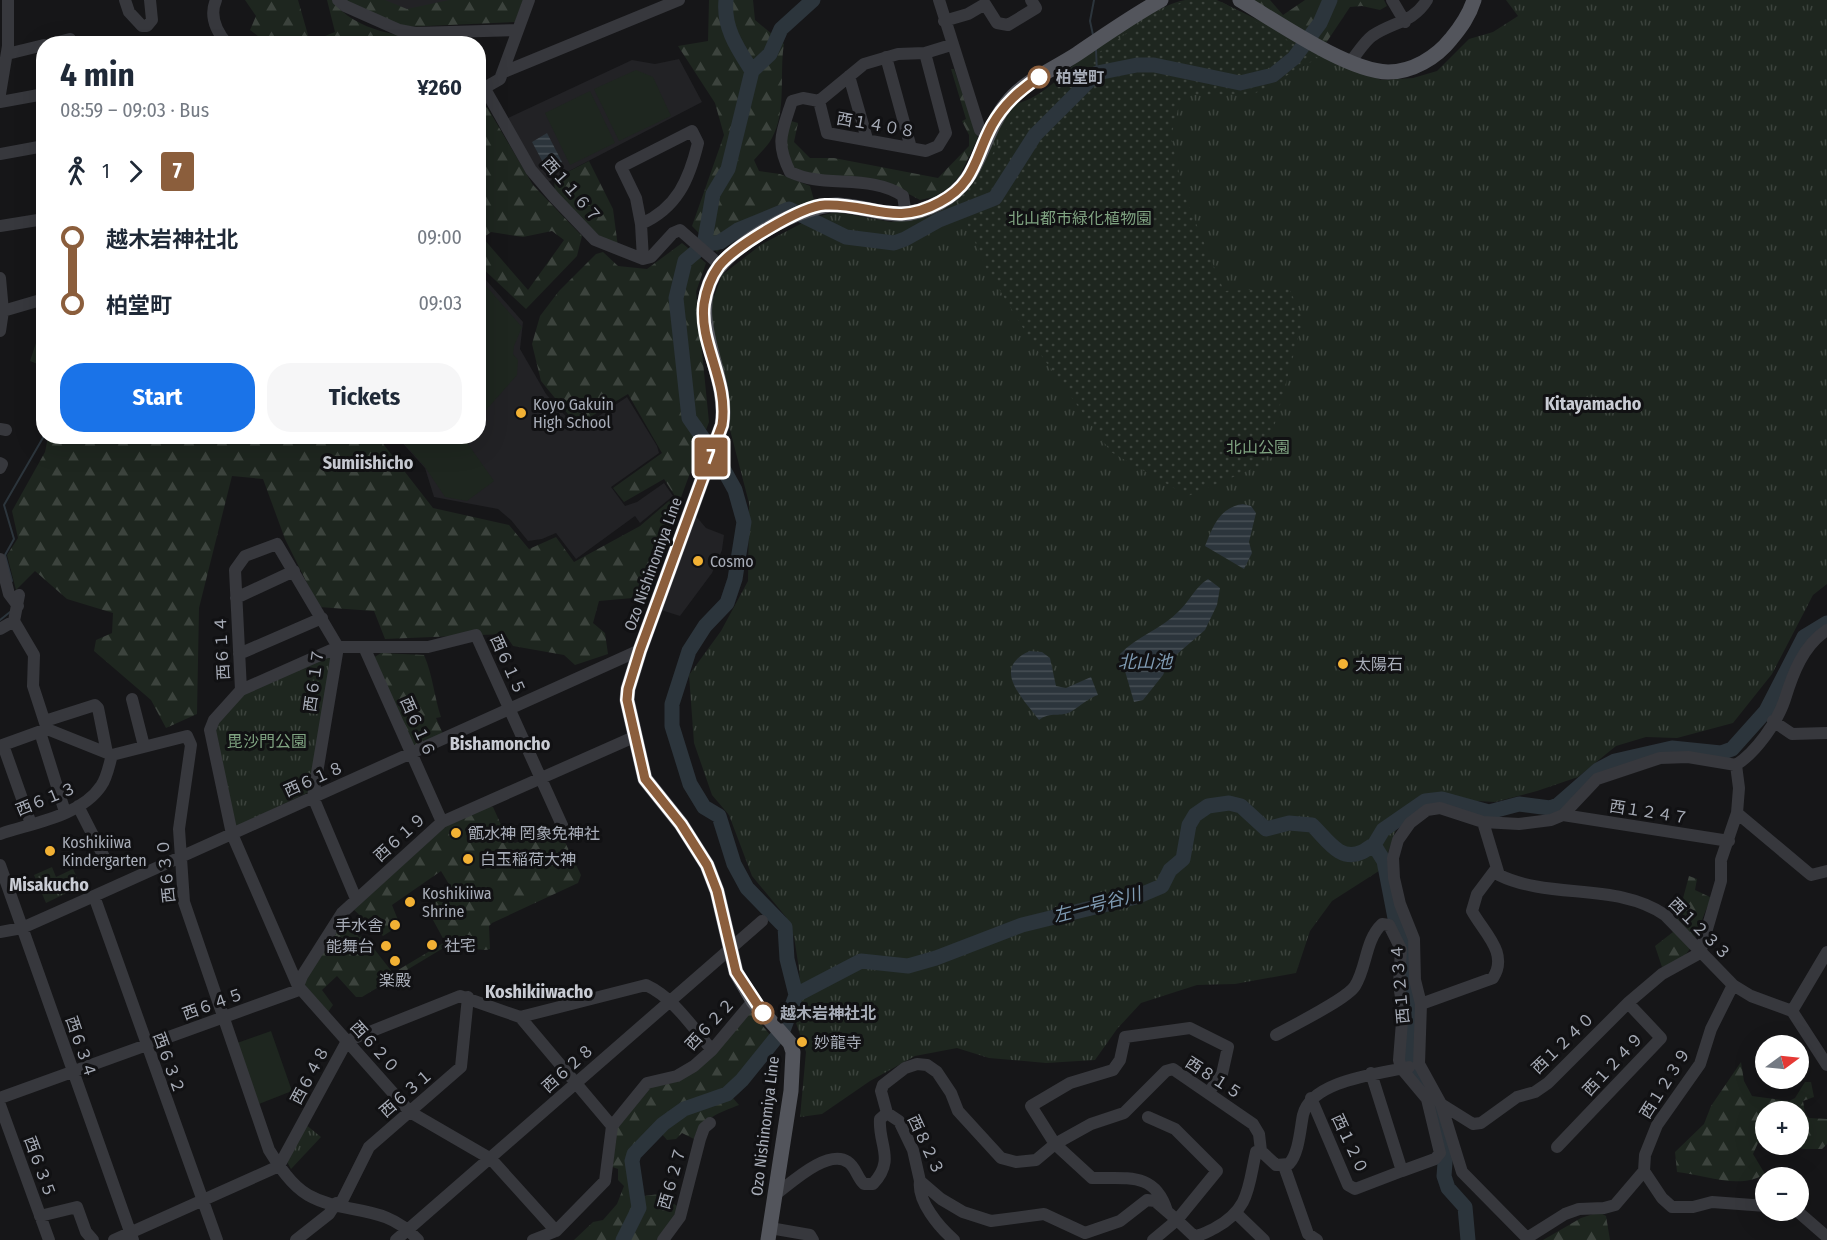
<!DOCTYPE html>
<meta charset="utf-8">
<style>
:root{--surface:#fff;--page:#f6f6f7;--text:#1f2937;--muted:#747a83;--accent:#1a73e8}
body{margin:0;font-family:"Fira Sans Condensed","Noto Sans JP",sans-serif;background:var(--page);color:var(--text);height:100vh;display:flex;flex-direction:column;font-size:22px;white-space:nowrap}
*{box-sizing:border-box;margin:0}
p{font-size:20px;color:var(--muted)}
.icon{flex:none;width:33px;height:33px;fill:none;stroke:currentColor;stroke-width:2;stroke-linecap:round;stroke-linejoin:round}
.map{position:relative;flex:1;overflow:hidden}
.panel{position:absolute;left:36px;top:36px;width:450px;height:408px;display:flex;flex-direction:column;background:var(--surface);border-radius:24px;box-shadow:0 6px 24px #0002}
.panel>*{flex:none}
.badge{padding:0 12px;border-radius:4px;font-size:21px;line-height:39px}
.needle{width:39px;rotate:75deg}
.buttons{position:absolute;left:1755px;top:1035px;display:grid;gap:12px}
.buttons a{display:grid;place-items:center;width:54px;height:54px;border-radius:50%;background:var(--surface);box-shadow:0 6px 24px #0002;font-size:30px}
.map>.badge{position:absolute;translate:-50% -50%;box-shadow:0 0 0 3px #fff}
.legs{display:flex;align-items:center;gap:9px;height:66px;padding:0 24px;font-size:20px}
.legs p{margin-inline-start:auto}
.overview{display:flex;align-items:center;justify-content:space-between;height:102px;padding:0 24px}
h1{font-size:33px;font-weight:700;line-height:45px}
.cta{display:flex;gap:12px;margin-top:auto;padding:12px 24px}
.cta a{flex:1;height:69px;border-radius:24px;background:var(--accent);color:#fff;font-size:24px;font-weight:700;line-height:69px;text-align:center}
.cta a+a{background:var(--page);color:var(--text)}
ul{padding:0 24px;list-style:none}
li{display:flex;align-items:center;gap:21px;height:66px;font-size:22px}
li i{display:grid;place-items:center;width:9px;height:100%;margin:0 8px;background:currentColor}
li i::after{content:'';width:15px;height:15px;margin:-8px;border:4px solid;border-radius:50%;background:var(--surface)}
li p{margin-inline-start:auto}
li:first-child i{background:linear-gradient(#0000 50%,currentColor 0)}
li:last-child i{background:linear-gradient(currentColor 50%,#0000 0)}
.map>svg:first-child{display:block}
</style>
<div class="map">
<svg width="1827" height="1240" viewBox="0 0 1827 1240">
<defs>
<pattern id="forest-firs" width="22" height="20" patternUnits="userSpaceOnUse" patternTransform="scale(1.5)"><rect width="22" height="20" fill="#1e261f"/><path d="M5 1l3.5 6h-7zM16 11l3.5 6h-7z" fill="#3c433d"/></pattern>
<pattern id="park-tufts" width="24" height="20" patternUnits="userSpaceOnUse" patternTransform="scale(1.5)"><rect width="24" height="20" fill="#1e261f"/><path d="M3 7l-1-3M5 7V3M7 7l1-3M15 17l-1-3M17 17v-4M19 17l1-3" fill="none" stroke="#3c433d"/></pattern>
<pattern id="garden-dots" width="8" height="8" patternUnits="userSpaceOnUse" patternTransform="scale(1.5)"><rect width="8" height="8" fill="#1e261f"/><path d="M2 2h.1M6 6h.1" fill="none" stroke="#3c433d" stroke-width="1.8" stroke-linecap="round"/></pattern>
<pattern id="water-rules" width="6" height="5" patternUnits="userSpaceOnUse" patternTransform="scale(1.5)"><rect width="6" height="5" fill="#2c353c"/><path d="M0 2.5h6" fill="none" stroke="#485056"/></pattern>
</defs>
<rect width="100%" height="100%" fill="#161618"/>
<!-- built -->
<path fill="#222225" d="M359,0H460L406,15Z
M679,59L702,102L546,183L506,119L632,60L655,64Z
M479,272L523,322L520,349L546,394L578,430L627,397L657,446L659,453L611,487L625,506L637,502L664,483L673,496L640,523L635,516L576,559L556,533L542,539L528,541L511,520L498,509L434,497L425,468L397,437L478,436Z
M695,515L706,528L724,535L722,550L712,573L680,616L661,610Z"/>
<!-- grass -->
<path fill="#1e261f" d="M636,70L653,77L671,116L619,141L594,89Z
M590,91L615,143L570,165L545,113Z
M479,278L522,327L514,346L513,354L518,360L517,375L479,418Z
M398,437H463L494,481L467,501L445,497L425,467Z
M271,1031L292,1091L259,1104L237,1043Z"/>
<!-- forest -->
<path fill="url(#forest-firs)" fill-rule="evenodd" d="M245,0H298L310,42L335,32L327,0H332C355,32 404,38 441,39V43H267L250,30L256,16Z
M343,0H385L407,9L449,0H523L515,22L405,27Z
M709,0H753L755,20L784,44C779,73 787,111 772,138C768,146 760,153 754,160L759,171L780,174L810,186L814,200L734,236L717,252L692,226L724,135L715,103L678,46L708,41Z
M1246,0H1270L1283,15L1305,0H1384L1387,6L1380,10L1362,6L1350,7L1326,43Z
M951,69H954L978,138L960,175L943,195L920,200L894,186L845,176H810L793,167L784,155L785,136L791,121L798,123L794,142L810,158H834L938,178L969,146V135L962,121L966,119Z
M487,107L533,185L582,236L577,256L526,309L479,265V113ZM491,232L523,237L552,231L564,240L528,290L483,238Z
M589,161L613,209L618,247L598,237L555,193L554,179Z
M682,243L706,263L696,292L709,422L644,597L599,601L593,623L605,633L608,654L575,665L564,655L513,646L505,634L385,639L374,611L319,607L285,539L263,479L232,476L199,608L197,714L166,728L151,700L94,651L96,640L112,633L113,613L67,599L35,571L16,590L7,555L18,538L12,511L45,452L48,437L377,436L433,508L509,525L529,549L556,537L574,562L640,526L675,496L664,479L624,502L613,488L662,453L628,394L577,425L541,381L532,344L540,316L559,291L596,254L603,252L618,266L647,269Z
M37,340L43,341V366L30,361Z
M381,653L424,655C433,676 434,696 441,717L436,718L443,734L414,749L373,658Z
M489,806L493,807L507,838L515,843L554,829L559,830L581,875L578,883L492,923L489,926L490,949L486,950L445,947L362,997H356L337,976L322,990L333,1005L328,1012L303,983L342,923L345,922L359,937L364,936L393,973L445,942L427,909L450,886L441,871L392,905L400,925L383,936L354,910L444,827Z
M1689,876L1697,879L1695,890L1712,898C1696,923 1699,961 1662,967L1655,946L1673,932L1668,925L1679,913Z
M750,1011L777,1043L732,1097L739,1105C721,1112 700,1119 694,1139L682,1133L676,1139L667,1140L661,1133L645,1135L630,1149L635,1197L660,1194L677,1206L676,1217L658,1240H574L593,1222L603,1220L617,1204L624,1186L618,1180V1169L610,1166L616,1128L648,1088L679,1080Z
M1741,1062L1744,1081L1752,1096L1789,1101L1795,1098L1805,1082H1811L1814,1097L1803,1101L1805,1113L1809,1118L1827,1119V1144L1822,1149H1803L1786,1145L1798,1144V1112H1766L1765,1141L1758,1143L1753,1154L1765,1174C1739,1190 1705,1175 1677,1172L1675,1152L1704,1124L1711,1106Z
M1599,1212L1606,1216L1610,1240H1543L1581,1218Z"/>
<!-- park -->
<path fill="url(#park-tufts)" d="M1185,0H1217L1381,80L1413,78L1437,71L1469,39L1493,32L1518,16L1506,0H1827V584L1813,595L1772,674L1733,723L1677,738L1646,737L1616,746L1578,777L1537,791L1495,802L1422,798L1401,816L1382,869L1332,901L1310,931L1296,973L1235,984L1197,985L1141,1003L1117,1029L1095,1060L1046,1063L989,1058L957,1048L915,1056L870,1081L822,1114L800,1117L806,1052L796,1023L801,1003L799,969L794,937L786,917L752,876L729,815L712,795L694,743L689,675L721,631L748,581L749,503L729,426V392L708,313L722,275L762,244L812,218L836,212L891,222L927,217L948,207L968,189L997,131L1015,104C1045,97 1064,71 1087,54C1108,38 1161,4 1185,0Z
M327,655L331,657L309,792L237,826L233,824L215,737L217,725L241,693Z
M52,867L56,877L73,869L81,886L46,903L34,875Z
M305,1124L321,1137L291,1169L286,1160Z"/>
<!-- garden -->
<path fill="url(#garden-dots)" d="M1185,1L1222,2L1318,58L1254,94L1182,95L1171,136L1183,192L1224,291L1289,288L1303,320L1264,464L1188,496L1111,452L1033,344L986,268L957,199L981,174L1012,120L1040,93L1063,80L1151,15Z"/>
<!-- water -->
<path fill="url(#water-rules)" d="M547,133L562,162L547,170L532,142Z
M1243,504L1251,506L1256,513L1249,542L1252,553L1244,569L1205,546C1213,526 1220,507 1243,504Z
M1208,579L1220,588L1217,605L1205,630L1169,661L1163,675L1143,700L1134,702L1120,654C1137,636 1162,629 1179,611C1190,601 1194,588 1208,579Z
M1030,651L1042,652L1050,658L1056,686L1066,688L1091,677L1098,695C1087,699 1082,705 1072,711C1061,718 1050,711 1039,720C1023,698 990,668 1030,651Z"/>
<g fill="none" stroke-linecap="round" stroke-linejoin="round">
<!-- stream -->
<path stroke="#2c353c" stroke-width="2" d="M1093,35L1090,21L1094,0
M1096,50L1097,73
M478,106H479
M12,581L5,555L14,539L4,505L44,436
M0,620L10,612"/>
<!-- river -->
<path stroke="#2c353c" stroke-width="15" d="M752,71L770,54L781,29L813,0
M704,245L713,194L728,169L752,71C738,49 723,28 726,0
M796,995L861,961L908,966L936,958L1022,925L1136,897L1162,886L1170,870L1183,859L1189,825L1195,815L1208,806L1229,803L1241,806L1266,829L1289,823L1312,825C1326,838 1340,863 1362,852C1367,850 1369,846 1374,845
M623,1240L639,1208L632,1161L634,1154L663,1124L684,1109L727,1094L742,1080L784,1028L796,995L787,959L785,927L747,888L734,864L719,816L704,807L690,784L672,726V704L689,651L705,626L727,603L735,579L744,522L735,490L720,463L689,418L676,298L685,261L704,245L720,242L738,230L789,209L846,237L894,243L905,239L939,220L995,198L1035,135L1097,73L1137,65H1154L1240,83L1273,75L1294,58L1320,23L1330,0
M1468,1240L1465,1207L1448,1188L1444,1176L1446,1149L1436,1111L1431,1097L1413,1074L1408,1057L1412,1022L1406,976L1408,945L1395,918L1384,861L1374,845L1383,830L1425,801L1442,799L1489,812L1519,804L1550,808L1558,805L1598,770L1615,761L1672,748L1721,753L1732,749L1766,711L1804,637L1827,623"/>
<!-- minor -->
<path stroke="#37383d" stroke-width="12" d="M125,0L129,12L142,26H147L152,20L150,0
M216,0C209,16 216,31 227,44
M338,0L345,6L399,30L415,33L518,30L529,0
M939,0L980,130L987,136
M1392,0L1405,22
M944,21L968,14L985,4L997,23L1008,25L1036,8L1031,0
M51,44L70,39
M925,53L946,133L938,146L926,151L827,133L819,101L864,64L898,54L925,53L951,45
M7,54L44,45
M886,57L911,148
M1350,62C1357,54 1364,42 1372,36C1392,22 1413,23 1427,0
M504,72L679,0
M849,76L867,139
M485,89L531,170L554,197L595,240L643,259L651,257L673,233L680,230L720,265
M479,91L500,79L518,30
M0,94L8,46V0
M819,101L803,98L792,101C782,132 775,142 790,172C797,175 805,178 813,179C842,184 877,178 903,196L906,215
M0,102L44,94
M0,154L44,146
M641,224L636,198L621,167L692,131L698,143C689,180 677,208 641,224L643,259
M0,226L44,219
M0,278L3,311L0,331
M3,311L44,299
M0,429L6,430
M0,463L2,464L0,468
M0,559L9,594L18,606
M19,595L14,621L34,655L33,686L47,729L112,755L187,736L191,745L179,829L184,902L269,1150C279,1166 291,1185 308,1195C345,1216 384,1202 418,1240
M236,598L294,571
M0,629L14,621
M364,647L442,822
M239,654L322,618
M241,690L338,647H428L476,635L566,834
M132,699L144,746
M45,721L95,705L98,708L107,753
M1773,721L1792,734L1827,733
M40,732L65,812
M3,745L31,824
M0,746L47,729
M78,806L104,857
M1737,813L1811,875L1827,871
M1563,815L1729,841
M1483,822L1499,875C1550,900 1618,882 1665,915L1733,985L1751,996L1792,1011L1827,1065
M0,834C32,823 81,816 101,786C107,778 109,765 112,755
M0,865L133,1240
M94,896L217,1240
M356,899L313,797L338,647L277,544L245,556L235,570L241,690L214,720L210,730L232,834L298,986L410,1112L491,1159L556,1231
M0,932L22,928L94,896L640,650
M1421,1004L1493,978C1509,953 1484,933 1472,911L1477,894L1495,870
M1792,1011L1827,952
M520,1017L612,1126
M1276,1035C1292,1026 1347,999 1355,986C1367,967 1365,940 1382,924L1389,925L1401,949L1399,985L1403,1009L1399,1060L1401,1068L1427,1099L1440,1153L1435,1159L1402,1171
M0,1098L296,991L302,976L342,913L442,822L634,737
M1311,1098L1348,1185L1355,1189L1402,1171L1371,1073
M1441,1104L1473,1124L1481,1123L1517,1097L1535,1092L1548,1083L1629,1002L1662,974L1700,953L1721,881V860L1737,813L1739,788L1736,765
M0,1105L49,1240
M887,1113L881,1091L883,1085L905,1068L917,1064L927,1065L937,1072L951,1093L958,1111L1001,1158L1016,1162L1036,1160L1055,1144L1091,1124L1124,1113L1166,1071L1173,1069L1253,1124L1259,1134L1261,1151
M1557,1147L1661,1038L1628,1003
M1261,1151L1276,1165L1289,1164C1299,1153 1300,1130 1303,1115C1311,1080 1379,1074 1409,1067
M1284,1166L1308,1234L1317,1240
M1644,1171L1662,1198L1672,1207H1693L1712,1202L1766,1206
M920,1181C917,1201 939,1227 954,1240
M775,1195C791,1183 828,1148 848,1162C856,1167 857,1178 864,1184H873C896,1159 878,1145 880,1119L887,1113L899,1121L913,1150L920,1181L941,1199L963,1212L991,1221L1044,1214L1085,1233L1120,1221L1147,1200L1155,1201L1177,1220L1217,1171L1175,1129L1148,1117
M340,1205L369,1147L461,1067L468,997
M1796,1210L1827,1237
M1167,1211C1155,1171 1126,1179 1092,1178L1055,1144L1031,1106L1070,1083L1113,1070L1120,1060L1125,1037L1190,1028L1228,1047L1222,1074L1209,1092
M1237,1214L1264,1240
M40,1216L77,1207L86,1232L93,1240
M770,1228L810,1235L813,1240
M1527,1238L1462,1172L1441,1104L1419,1064L1421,1004L1415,980L1414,939L1400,904L1394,878L1393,858L1398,840L1410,823L1427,810L1440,808L1483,822L1519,824L1551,820L1563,815L1597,779L1660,758L1688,757L1736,765C1756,752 1777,723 1785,699C1793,673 1803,646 1827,630
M1527,1238L1565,1214L1579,1209L1604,1208L1615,1205L1644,1171L1645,1155L1657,1125L1700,1064L1711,1029L1733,985
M114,1240L279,1166L347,1041L460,996L520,1017L646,985C674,998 692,1027 712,1050
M296,1240L329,1214L336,1203
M396,1240L762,921
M533,1240L556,1231L605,1181L612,1126L647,1083L677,1076L694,1066L712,1050L753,1001
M663,1240L680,1217L700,1139L704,1128L710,1123
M1153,1240L1177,1220L1194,1236C1204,1235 1207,1232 1215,1228C1250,1209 1248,1187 1256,1152L1261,1151"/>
<!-- major -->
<path stroke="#53555c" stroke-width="15" d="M1240,0C1276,21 1347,71 1388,72C1412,72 1436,58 1451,39C1461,27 1469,16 1474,0
M768,1240L791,1091L793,1052L790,1043L753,1001L736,972L717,891L707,865L681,824L645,779L627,700L628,689L640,650L722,425C730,374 686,322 714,274C732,244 803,203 838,205C880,208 896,225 939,203C981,182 980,136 1007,103C1024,81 1054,69 1077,54C1105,35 1132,16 1161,0"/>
</g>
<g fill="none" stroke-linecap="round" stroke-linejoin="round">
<!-- line-1 casing -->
<g stroke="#fff" stroke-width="14">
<path id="line-1" d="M763,1013L736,972L717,891L707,865L681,824L645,779L627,700L628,689L640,650L722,425C729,381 699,344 704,304C706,291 711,277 719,266C734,247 801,206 825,205C870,203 895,227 940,202C976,183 975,156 992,125C1004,104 1019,91 1039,77"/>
</g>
<!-- line-1 -->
<use href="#line-1" stroke="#8b5e3c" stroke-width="9"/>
</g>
<!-- markers -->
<g fill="#fff" stroke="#8b5e3c" stroke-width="3">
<circle cx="1039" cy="77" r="10"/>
<circle cx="763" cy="1013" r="10"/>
</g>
<g fill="#f2b134" stroke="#111113" stroke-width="2">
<circle cx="521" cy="413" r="6"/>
<circle cx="698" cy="561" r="6"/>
<circle cx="1343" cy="664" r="6"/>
<circle cx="456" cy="833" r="6"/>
<circle cx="50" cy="851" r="6"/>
<circle cx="468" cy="859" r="6"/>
<circle cx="410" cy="902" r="6"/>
<circle cx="395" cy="925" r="6"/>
<circle cx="432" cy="945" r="6"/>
<circle cx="386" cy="946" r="6"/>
<circle cx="395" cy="961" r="6"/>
<circle cx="802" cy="1042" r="6"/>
</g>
<g text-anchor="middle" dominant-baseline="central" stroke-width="6" stroke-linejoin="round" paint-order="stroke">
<!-- stop labels -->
<g font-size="16" font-weight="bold" fill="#a8adb8" stroke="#111113" text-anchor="start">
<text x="1056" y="77">柏堂町</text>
<text x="780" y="1013">越木岩神社北</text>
</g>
<!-- street labels -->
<g font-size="16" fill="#a8adb8" stroke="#111113">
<text transform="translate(876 125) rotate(10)">西１４０８</text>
<text transform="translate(572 190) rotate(49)">西１１６７</text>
<text transform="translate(653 564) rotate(-70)">Ozo Nishinomiya Line</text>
<text transform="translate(222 648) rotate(-93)">西６１４</text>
<text transform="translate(508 665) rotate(66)">西６１５</text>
<text transform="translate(314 680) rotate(-82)">西６１７</text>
<text transform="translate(418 727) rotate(66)">西６１６</text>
<text transform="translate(314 779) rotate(-24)">西６１８</text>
<text transform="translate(46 799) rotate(-22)">西６１３</text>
<text transform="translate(1649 812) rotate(9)">西１２４７</text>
<text transform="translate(400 837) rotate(-42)">西６１９</text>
<text transform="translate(166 871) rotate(-96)">西６３０</text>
<text transform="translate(1700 929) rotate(45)">西１２３３</text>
<text transform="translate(1400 984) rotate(-95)">西１２３４</text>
<text transform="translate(213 1004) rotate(-20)">西６４５</text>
<text transform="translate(710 1024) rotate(-47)">西６２２</text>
<text transform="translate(1563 1043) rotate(-44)">西１２４０</text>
<text transform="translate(81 1047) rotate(71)">西６３４</text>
<text transform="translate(375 1047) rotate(48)">西６２０</text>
<text transform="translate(169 1063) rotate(70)">西６３２</text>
<text transform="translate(1613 1064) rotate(-47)">西１２４９</text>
<text transform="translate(568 1068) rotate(-42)">西６２８</text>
<text transform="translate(310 1075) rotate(-62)">西６４８</text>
<text transform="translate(1214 1078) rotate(33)">西８１５</text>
<text transform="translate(1665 1083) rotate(-58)">西１２３９</text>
<text transform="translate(406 1093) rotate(-41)">西６３１</text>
<text transform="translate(765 1126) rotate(-83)">Ozo Nishinomiya Line</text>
<text transform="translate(1350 1144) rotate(65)">西１２０</text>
<text transform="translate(926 1145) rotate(65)">西８２３</text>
<text transform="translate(40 1167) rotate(70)">西６３５</text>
<text transform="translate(672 1178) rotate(-74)">西６２７</text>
</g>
<!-- park labels -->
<g font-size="16" fill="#7fa381" stroke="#111113">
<text x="1080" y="218">北山都市緑化植物園</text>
<text x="1258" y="447">北山公園</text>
<text x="267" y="741">毘沙門公園</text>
</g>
<!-- poi labels -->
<g font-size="16" fill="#a8adb8" stroke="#111113" text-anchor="start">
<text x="533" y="404">Koyo Gakuin<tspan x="533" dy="18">High School</tspan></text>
<text x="710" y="561">Cosmo</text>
<text x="1355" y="664">太陽石</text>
<text x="468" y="833">甑水神 罔象免神社</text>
<text x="62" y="842">Koshikiiwa<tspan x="62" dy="18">Kindergarten</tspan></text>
<text x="480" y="859">白玉稲荷大神</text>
<text x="422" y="893">Koshikiiwa<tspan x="422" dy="18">Shrine</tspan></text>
<text x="383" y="925" text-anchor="end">手水舎</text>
<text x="444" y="945">社宅</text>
<text x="374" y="946" text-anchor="end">能舞台</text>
<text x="395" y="980" text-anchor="middle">楽殿</text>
<text x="814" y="1042">妙龍寺</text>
</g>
<!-- neighbourhood labels -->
<g font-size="18" font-weight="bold" fill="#c9ccd4" stroke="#111113">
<text x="1593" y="404">Kitayamacho</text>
<text x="368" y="463">Sumiishicho</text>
<text x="500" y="744">Bishamoncho</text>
<text x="49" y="885">Misakucho</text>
<text x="539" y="992">Koshikiiwacho</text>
</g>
<!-- water labels -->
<g font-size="18" font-style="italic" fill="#7f9bb3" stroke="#111113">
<text x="1145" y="662">北山池</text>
<text transform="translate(1097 905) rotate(-15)">左一号谷川</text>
</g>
</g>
</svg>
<div class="buttons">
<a><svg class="needle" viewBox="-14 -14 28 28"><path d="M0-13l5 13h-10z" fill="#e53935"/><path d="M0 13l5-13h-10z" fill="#747a83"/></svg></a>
<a>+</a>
<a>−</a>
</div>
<b class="badge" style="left:711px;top:457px;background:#8b5e3c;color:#fff">7</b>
<section class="panel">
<div class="overview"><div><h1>4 min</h1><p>08:59 – 09:03 · Bus</p></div><b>¥260</b></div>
<div class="legs"><svg class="icon" aria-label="walk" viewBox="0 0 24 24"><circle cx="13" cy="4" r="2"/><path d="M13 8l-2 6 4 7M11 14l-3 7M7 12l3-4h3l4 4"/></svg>1<svg class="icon" aria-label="forward" viewBox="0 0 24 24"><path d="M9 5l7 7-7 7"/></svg><b class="badge" style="background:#8b5e3c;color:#fff">7</b></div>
<ul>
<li><i style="color:#8b5e3c"></i><b>越木岩神社北</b><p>09:00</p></li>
<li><i style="color:#8b5e3c"></i><b>柏堂町</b><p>09:03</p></li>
</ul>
<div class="cta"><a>Start</a><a>Tickets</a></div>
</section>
</div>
